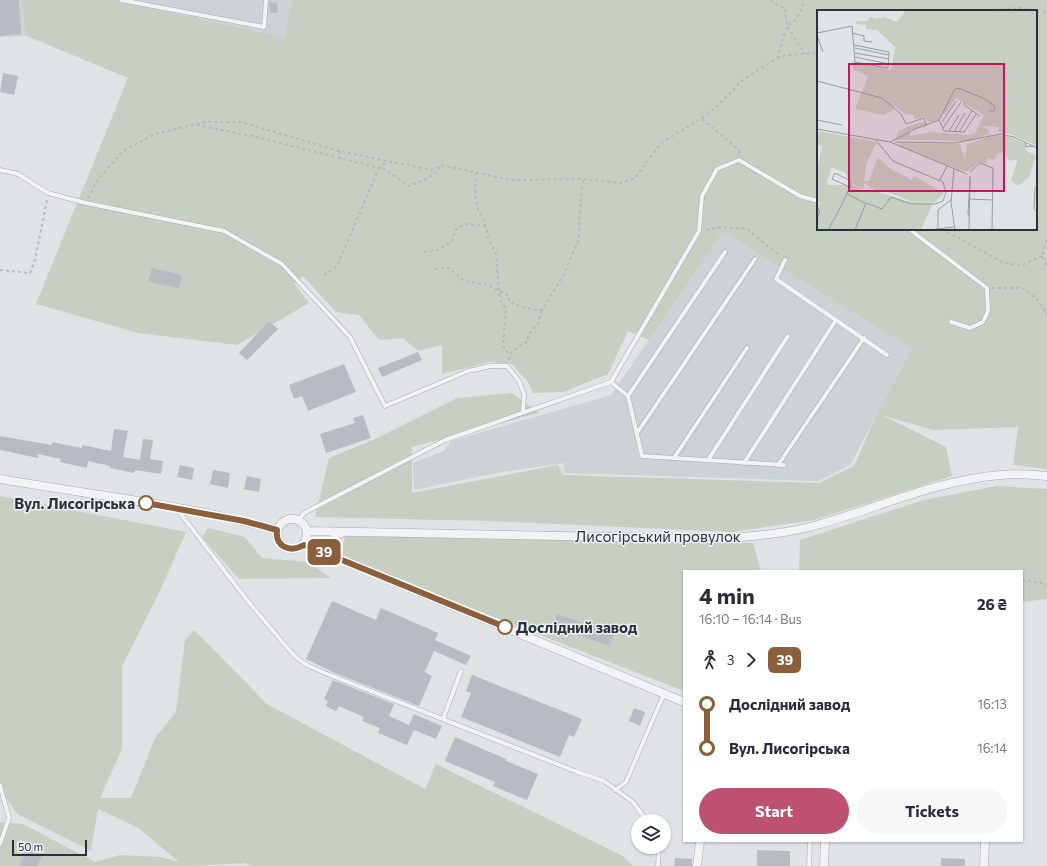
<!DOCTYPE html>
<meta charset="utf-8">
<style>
:root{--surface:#fff;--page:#f7f7f7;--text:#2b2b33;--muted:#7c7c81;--accent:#be516f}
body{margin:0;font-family:Commissioner,sans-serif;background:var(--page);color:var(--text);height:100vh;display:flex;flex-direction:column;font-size:15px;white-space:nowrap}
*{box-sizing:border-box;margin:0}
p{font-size:13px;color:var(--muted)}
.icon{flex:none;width:22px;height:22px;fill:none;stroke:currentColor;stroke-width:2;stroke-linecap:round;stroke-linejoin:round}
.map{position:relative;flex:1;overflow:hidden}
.side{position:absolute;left:683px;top:570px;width:340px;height:272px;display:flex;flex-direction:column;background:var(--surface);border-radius:0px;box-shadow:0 1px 3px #0004}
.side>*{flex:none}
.badge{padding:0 8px;border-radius:6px;font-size:14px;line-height:26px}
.tools{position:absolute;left:631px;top:814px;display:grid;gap:8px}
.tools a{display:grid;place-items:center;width:40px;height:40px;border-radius:50%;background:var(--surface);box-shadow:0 1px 3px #0004;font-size:20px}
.scale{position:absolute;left:12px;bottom:10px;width:75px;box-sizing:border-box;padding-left:4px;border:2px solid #29323b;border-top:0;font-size:11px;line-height:14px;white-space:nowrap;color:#29323b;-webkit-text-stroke:3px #eef1f4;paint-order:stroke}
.map>.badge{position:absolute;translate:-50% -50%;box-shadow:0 0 0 2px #fff}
.legs{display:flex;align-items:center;gap:6px;height:44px;padding:0 16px;font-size:13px}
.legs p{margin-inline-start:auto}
.headline{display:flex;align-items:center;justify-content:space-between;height:68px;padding:0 16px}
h1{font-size:22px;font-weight:700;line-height:30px}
.cta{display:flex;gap:8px;margin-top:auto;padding:8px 16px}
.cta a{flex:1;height:46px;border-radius:24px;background:var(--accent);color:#fff;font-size:16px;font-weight:700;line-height:46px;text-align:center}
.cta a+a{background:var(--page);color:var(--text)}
ul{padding:0 16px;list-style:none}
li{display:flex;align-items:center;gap:14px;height:44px;font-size:15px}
li i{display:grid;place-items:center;width:6px;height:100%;margin:0 5px;background:currentColor}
li i::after{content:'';width:10px;height:10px;margin:-5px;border:3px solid;border-radius:50%;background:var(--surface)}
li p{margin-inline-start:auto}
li:first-child i{background:linear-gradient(#0000 50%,currentColor 0)}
li:last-child i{background:linear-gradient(currentColor 50%,#0000 0)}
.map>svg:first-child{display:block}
</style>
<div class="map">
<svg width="1047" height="866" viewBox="0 0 1047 866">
<rect width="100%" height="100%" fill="#dfe3e6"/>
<!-- built -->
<path fill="#cdd2d7" d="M0,0H21L27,36L0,37Z
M114,0H292L286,39Z
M723,232L912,349L850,465L818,481L564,473V463L502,472L414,490L413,463L444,451L451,441L611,395Z"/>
<!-- green -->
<path fill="#c6cfc1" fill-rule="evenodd" d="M21,0H114L285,38L292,0H1047V469L1013,465L1018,427L933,430L881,415L946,447L952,476L814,520L732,532L489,521L315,517L329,458L375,439L457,398L512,393L539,413L412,447V493L558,465L563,475L819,483L854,466L877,414L912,349L723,232L649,340L628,331L608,374L563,392L533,393L528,382L512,364L491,362L442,374V345L418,351L403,338L379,340L359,315L336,312L303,276L294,283L309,303L237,345L138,333L36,304L128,78L27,36ZM818,11H1036V229H818Z
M996,486L1047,489V600L1046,599L1022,602V571H799L800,540L924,500Z
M0,496L186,532L159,593L122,666V749L100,798H131L155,738L176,712L185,640L194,630L267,704L425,789L436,764L623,856L633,866H251L245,863L191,866H0V822L23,824L95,862L120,855L161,857L179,862L137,827L98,809L91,851L17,814L0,788Z
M208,528L245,537L262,558L307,562L331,578L239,579L202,537Z
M345,536L753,543L761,571H684V691L507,622L340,559Z"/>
<!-- building -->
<path fill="#b7bcc2" d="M0,0H19L21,34L0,36Z
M269,2L277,3L278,13H270Z
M3,73L18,76L14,95L0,92Z
M152,268L182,275L179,288L148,282Z
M269,321L278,329L247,360L239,353Z
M418,352L422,360L382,377L378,368Z
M344,364L356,392L308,411L302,396L294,399L289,385Z
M363,415L371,438L326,453L320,434L355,423L353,418Z
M114,429L128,431L123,457L140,460L143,439L153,440L150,459L163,461L161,474L135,470L134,473L110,468V466L88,461L87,468L60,462L61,459L38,454V458L0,450V436L52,445V442L82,448V445L111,451Z
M180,465L194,468L192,480L177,477Z
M213,470L230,473L228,488L210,484Z
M247,476L261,479L259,492L244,489Z
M332,601L376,620L381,608L438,633L435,640L471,656L466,665L434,651L425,672L432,676L419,706L335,673L306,659Z
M557,614L614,634L609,646L553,625Z
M472,675L582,719L574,737L569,735L560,757L461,717L471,693L466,691Z
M333,680L394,704L389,716L409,725L414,714L442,726L436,739L414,730L407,745L378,733L380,728L362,721L364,717L339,706L336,711L326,706L328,701L324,699Z
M634,708L645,712L640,726L629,721Z
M455,737L506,759V761L538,774L527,800L493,786L495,782L445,761Z
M28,849L42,856L37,866H19Z
M757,850L790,851V866H757Z
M675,858L692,859V866H674Z
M941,858L965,859V866H941Z"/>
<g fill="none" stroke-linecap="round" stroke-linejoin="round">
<!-- service casing -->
<g stroke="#a5aaaf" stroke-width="5">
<path id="service" d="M121,0L264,27L266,0
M0,170L18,174L48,193L86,203L224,231L282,264L350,337L385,406L468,371L491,366H507L519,381L524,394L523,413
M909,229L987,288L988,311L983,322L970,328L951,322
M785,260L776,279L887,355
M611,382L699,231L702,196L717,169L739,160L800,196L818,201
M628,396L725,252
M637,433L755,259
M674,458L747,348
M708,460L788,336
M744,463L836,320
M778,465L864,338
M177,509L247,600L290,651L298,659L307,665L325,673L575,771L604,781L633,802L647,821
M299,520L304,513L445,440L611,382L628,396L642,456L784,465
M443,719L461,671
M0,785L9,818L0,844
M615,790L626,782L664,694
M658,866L659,847
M809,866L810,841"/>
</g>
<!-- minor casing -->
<g stroke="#a5aaaf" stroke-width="9">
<path id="minor" d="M0,479C92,495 187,505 277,530
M277 534a15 15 0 1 1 30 0a15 15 0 1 1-30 0Z
M308,531L720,539C752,536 786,534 817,525C878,508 937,480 1001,475C1017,473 1032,475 1047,476
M304,545L340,559L684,702
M336,557C325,546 332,538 343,532
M697,866L700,841
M824,866L825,841
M984,866L985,841"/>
</g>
<!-- path -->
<path stroke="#b5b9bd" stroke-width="2" stroke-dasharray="3 3" stroke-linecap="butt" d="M771,0L773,3L785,8L787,26L805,54
M977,11L1021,8L1047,13
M777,58L787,55L818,53
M702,119L739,150V155
M197,125L252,136L379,168L388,161
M339,151L341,159
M476,172L475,194L478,210L484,221L489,240L496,254L499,291L501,301L506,309L503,346L509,355
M88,198L97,181L123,151L155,134L205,122H241L339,151L431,170L441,165L511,180L583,179L621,183L635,178L661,143L702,118L715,108L744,79L777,58L787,26C797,21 802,11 804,0
M942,229L1002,262L1020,266L1042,256
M706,230L721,227L747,229L780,256
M1047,240L1042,256L1047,266
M424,252L438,250L452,241L455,230L465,224L485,226
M435,269L449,268L464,281L488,285L509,296V302C521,307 529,310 542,310L563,276L579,239V221L583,179
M0,270L30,273L35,260L47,200
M324,275L337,266L379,168L384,169L409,186C422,181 433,177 441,166
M992,288H1022L1037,299L1047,315
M509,360C510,350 520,346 528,341V335L538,324L542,310
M1022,580L1047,584"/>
<!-- service -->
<use href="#service" stroke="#f1f3f5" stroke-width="4"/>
<!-- minor -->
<use href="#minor" stroke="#f1f3f5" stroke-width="8"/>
</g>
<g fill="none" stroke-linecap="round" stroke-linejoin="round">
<!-- line-1 casing -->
<g stroke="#fff" stroke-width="9">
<path id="line-1" d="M146,503L244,521L277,530C275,547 290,553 304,545L325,553L505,627"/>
</g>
<!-- line-1 -->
<use href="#line-1" stroke="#8b5e3c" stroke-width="6"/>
</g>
<!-- markers -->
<g fill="#fff" stroke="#8b5e3c" stroke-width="2">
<circle cx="146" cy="503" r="7"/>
<circle cx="505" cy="627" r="7"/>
</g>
<g text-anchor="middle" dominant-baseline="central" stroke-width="3" stroke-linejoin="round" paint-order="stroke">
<!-- stop labels -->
<g font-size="15" font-weight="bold" fill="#29323b" stroke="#eef1f4" text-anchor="end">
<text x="135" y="503">Вул. Лисогірська</text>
<text x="516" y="627" text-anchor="start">Дослідний завод</text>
</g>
<!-- street labels -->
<g font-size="15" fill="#29323b" stroke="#eef1f4">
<text x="658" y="536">Лисогірський провулок</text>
</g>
</g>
<!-- overview -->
<g transform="translate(817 10)">
<rect width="220" height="220" fill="#dfe3e6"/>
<path d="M89,0H220V136L194,124L181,122L182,117L165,116L172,120L173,124L152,131L79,130L81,121L100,113L108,112L112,115L93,120V126L114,122L153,125L158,123L167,105L139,88L128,104L125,103L122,109L115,112H111L108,107L97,109V105L88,104L77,95L78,99L67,105L38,99L51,66L36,59L35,51L74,60L78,37L60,20L49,19V15L40,14L38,11H50L54,6L57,9L67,7L80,12ZM2,121L60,132L50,152L47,171H52L61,147L72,158L95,170L97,166L127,183L118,192L94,191L68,181L62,182L89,191L116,193L104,220H0V194H5L0,192V160L5,137L0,134ZM15,157L28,163L35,174L46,179L47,173L58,180L46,181L36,175H11L10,171ZM179,125L193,127L207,133L209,140L219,146L212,167L201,176L194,170L201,149L193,151L186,142L181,143L177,150L170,148L169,153H161L151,161H146L82,136L83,133L143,134L148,149L150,134Z" fill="#c6cfc1" fill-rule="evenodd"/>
<path fill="none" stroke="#969ca2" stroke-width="1" d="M0,23L35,16L38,52L71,58L72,42L37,35M35,23L47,26V31L55,32M0,25L6,42M38,38L72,45M38,43L72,49M38,47L72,54M0,71L65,88L84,104L89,114L107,108L109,115M148,92L147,95L163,106M0,110L25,115M122,110L138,79L141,78L166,88L178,96L177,101H172M125,112L139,91M126,118L144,92M0,119L73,132L150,164M132,121L142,105M137,122L148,103M142,122L155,101M147,122L159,104M73,132L98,119L122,110L127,121L148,122M78,132L138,133L183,124L197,127L220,138M208,132L209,137L216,136M137,159L134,192L138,220M153,162L163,153L176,158L175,220M123,170L130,156M218,177L217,199L220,202M30,184L48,193M153,189L176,190M0,197L3,201L0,208M153,207L151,204L153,169M11,220L22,200L33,177L34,174L32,170L18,163L15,169L33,177M38,220L49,193L65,199L74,187L94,194H118L126,191L129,183L126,172L76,151L58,129M112,220L137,217M121,220V200L135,189M152,220L153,166"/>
<path fill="#c2185b" fill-opacity="0.15" stroke="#c2185b" stroke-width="2" d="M32,54H187V181H32Z"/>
<rect width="220" height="220" fill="none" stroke="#29323b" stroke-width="2"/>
</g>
</svg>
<div class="tools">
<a><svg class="icon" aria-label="layers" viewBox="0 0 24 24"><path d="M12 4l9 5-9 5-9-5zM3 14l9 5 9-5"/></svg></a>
</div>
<div class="scale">50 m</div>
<b class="badge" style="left:324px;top:552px;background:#8b5e3c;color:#fff">39</b>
<section class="side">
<div class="headline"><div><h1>4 min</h1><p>16:10 – 16:14 · Bus</p></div><b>26 ₴</b></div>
<div class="legs"><svg class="icon" aria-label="walk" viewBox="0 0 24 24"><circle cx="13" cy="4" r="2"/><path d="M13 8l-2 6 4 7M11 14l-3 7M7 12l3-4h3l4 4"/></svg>3<svg class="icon" aria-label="forward" viewBox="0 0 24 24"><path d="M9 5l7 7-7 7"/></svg><b class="badge" style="background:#8b5e3c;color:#fff">39</b></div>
<ul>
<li><i style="color:#8b5e3c"></i><b>Дослідний завод</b><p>16:13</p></li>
<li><i style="color:#8b5e3c"></i><b>Вул. Лисогірська</b><p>16:14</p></li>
</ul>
<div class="cta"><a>Start</a><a>Tickets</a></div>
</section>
</div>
